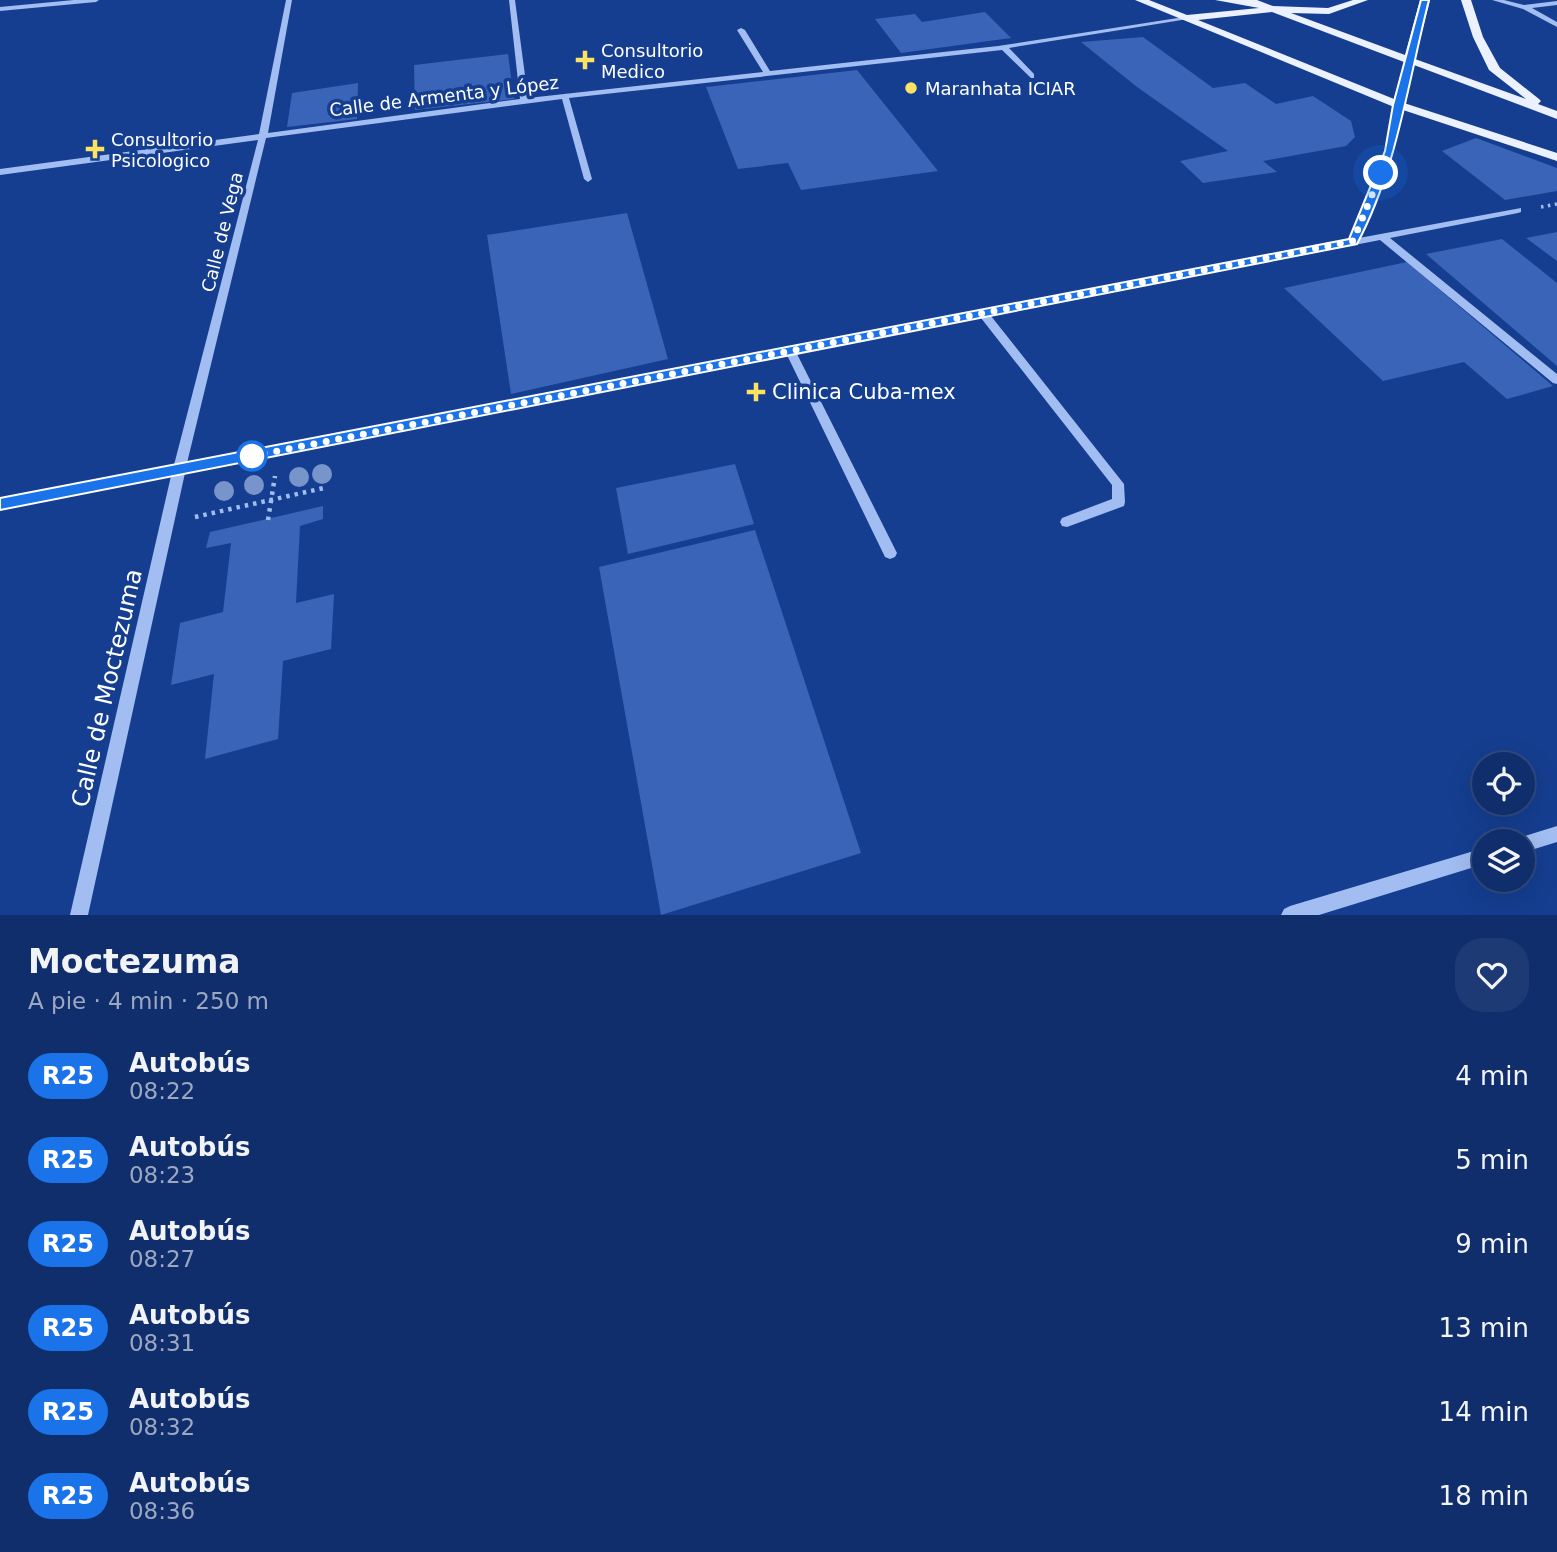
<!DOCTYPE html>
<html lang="es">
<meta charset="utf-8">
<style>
:root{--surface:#102e6c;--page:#1e3a74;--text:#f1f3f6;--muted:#9ca8c2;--line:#304a7f}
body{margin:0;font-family:"DejaVu Sans",sans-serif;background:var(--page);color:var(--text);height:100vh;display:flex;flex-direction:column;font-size:26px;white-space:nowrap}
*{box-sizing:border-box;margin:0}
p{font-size:23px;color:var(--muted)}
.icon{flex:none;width:38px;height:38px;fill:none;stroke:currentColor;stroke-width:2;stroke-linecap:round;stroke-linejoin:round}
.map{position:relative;height:915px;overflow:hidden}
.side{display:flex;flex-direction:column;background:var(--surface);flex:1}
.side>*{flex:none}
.badge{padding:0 14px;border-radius:23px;font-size:24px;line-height:46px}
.controls{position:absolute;left:1472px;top:752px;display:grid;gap:14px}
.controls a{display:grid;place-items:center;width:63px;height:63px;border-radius:50%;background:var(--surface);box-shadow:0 7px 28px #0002,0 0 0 2px var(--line);font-size:35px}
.you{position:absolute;width:35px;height:35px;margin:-18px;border:5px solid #fff;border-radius:50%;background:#1a73e8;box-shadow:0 0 0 10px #1a73e833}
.map>.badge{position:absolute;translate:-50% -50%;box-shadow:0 0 0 4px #fff}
.round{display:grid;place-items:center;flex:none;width:74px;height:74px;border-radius:28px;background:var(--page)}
.headline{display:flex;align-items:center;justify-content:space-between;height:119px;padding:0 28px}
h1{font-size:33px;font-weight:600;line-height:52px}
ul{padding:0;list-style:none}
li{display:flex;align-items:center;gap:21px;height:84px;padding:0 28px}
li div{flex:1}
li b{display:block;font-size:26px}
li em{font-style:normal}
li .badge{min-width:77px;font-weight:700;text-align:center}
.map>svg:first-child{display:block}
</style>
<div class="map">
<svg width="1557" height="915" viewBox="0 0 1557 915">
<rect width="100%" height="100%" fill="#153e90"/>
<!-- building -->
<path fill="#3964b7" d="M985,12L1011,38L901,53L875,19L915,14L922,22Z
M1143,37L1213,88L1245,83L1276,104L1313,96L1351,121L1355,137L1346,146L1263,161L1277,172L1203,183L1180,161L1228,151L1137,87L1081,42Z
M508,54L514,99L415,110L414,65Z
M857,70L938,171L801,190L788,163L738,169L706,87Z
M358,83L357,119L287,127L292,93Z
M1476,138L1557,168V191L1505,200L1442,151Z
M627,213L668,359L511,394L487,235Z
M1557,232V261L1526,238Z
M1502,239L1557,283V366L1426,254Z
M1407,262L1553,386L1507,399L1464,362L1383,381L1284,288Z
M735,464L754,524L628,554L616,488Z
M323,506V519L300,526L296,603L334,594L331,649L283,661L278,739L205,759L214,674L171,685L180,623L223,612L231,543L206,548L210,532Z
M755,530L861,853L661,915L599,567Z"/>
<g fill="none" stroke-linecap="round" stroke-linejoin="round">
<!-- path-far1 -->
<path stroke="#a1bdf1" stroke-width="3.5" stroke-dasharray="2.5 4.5" stroke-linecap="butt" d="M1541,207L1557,204"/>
<!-- path -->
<path stroke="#a1bdf1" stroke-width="4.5" stroke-dasharray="3.5 5" stroke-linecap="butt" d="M195,517L324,488
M268,520L275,476"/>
<!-- minor -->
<path fill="#a1bdf1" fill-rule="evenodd" d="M74,0H99L96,2L0,11V7Z
M286,0H292L268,133L520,99L509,0H515L528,98L763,72L737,30L741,28L745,30L770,71L998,46L1184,17L1188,19L1009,48L1034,74V78H1031L1002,50L569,98L592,179L588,182L584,179L562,99L266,138L187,463L1349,240L1386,151L1394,105L1398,103L1402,105L1394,151L1359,238L1521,208V212L1518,213L1390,238L1557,374V384L1553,383L1380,240L991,316L1124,484L1125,502L1124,506L1067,527L1062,526L1060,522L1062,518L1112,499V485L981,318L797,354L897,553L895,557L890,559L885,557L787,355L185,473L88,915H70L171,476L0,509V499L174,465L258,140L0,175V169L259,134Z
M1492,0H1504L1524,5L1557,1V5L1532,8L1557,22V27L1523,9Z
M1557,826V842L1522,853V842H1515L1522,837Z
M1484,848V864L1319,915H1281L1284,909L1290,906Z"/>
<!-- major -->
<path fill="#ebf1ff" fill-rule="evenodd" d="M1135,0H1149L1187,15L1259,8L1215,0H1257L1273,6L1328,8L1353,0H1368L1329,14L1291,13L1405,55L1420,0H1430L1415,59L1526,99L1489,70L1473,37L1461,0H1471L1483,37L1500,68L1539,99L1541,101L1538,104L1557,111V119L1414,65L1404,103L1557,153V161L1394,107ZM1272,12L1404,62L1394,99L1198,20Z"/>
</g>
<!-- trees -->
<g fill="#7794cb">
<circle cx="322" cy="474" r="10"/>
<circle cx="299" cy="477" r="10"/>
<circle cx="254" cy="485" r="10"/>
<circle cx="224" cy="491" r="10"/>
</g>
<!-- line -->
<path fill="#1a73e8" stroke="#fff" stroke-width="2" d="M1421,0H1429C1408,82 1397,169 1357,244L0,510V498L1349,239L1385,151L1393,105Z"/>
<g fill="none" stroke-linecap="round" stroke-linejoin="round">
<!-- walk -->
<path stroke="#fff" stroke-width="7" stroke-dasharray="0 12.6" d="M252,456L1353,241L1381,173"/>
</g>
<!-- markers -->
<g fill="#ffe261" stroke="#153e90" stroke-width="2.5">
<path d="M581.5 49.5h7v7h7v7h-7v7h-7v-7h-7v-7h7z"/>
<circle cx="911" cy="88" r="7"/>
<path d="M91.5 138.5h7v7h7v7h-7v7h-7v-7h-7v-7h7z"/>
<path d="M752.5 381.5h7v7h7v7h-7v7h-7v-7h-7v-7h7z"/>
</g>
<circle fill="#fff" stroke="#1a73e8" stroke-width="3.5" cx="252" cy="456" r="14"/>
<g text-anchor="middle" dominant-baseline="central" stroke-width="7" stroke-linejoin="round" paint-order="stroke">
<!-- far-poi labels -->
<g font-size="18" fill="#fff" stroke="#153e90" text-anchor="start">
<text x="601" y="50">Consultorio<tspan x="601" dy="21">Medico</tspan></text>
<text x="925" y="88">Maranhata ICIAR</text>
<text x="111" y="139">Consultorio<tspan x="111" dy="21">Psicologico</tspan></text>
</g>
<!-- far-street labels -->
<g font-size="18" fill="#fff" stroke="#153e90">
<text transform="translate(444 96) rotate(-7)">Calle de Armenta y López</text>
<text transform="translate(222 232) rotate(-76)">Calle de Vega</text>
</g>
<!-- poi labels -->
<g font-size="21" fill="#fff" stroke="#153e90" text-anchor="start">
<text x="772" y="392">Clinica Cuba-mex</text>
</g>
<!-- near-street labels -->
<g font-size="24" fill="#fff" stroke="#153e90">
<text transform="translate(107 688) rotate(-77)">Calle de Moctezuma</text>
</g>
</g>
</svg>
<div class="controls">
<a><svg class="icon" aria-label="locate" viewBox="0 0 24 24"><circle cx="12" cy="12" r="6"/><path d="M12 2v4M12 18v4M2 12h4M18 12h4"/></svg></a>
<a><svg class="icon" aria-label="layers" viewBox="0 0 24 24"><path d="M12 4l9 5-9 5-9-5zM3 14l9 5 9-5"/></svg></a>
</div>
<div class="you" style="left:1381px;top:173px"></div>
</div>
<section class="side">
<div class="headline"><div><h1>Moctezuma</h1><p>A pie · 4 min · 250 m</p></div><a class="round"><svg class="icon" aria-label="heart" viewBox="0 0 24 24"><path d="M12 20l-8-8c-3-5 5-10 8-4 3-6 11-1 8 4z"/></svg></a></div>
<ul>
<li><span class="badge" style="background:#1a73e8;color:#fff">R25</span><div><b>Autobús</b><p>08:22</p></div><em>4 min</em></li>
<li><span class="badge" style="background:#1a73e8;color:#fff">R25</span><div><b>Autobús</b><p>08:23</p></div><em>5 min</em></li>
<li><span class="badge" style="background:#1a73e8;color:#fff">R25</span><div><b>Autobús</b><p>08:27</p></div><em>9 min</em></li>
<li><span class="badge" style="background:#1a73e8;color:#fff">R25</span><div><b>Autobús</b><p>08:31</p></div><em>13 min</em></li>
<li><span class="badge" style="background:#1a73e8;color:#fff">R25</span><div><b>Autobús</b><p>08:32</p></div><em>14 min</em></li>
<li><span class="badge" style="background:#1a73e8;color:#fff">R25</span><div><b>Autobús</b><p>08:36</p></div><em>18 min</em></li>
</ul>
</section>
